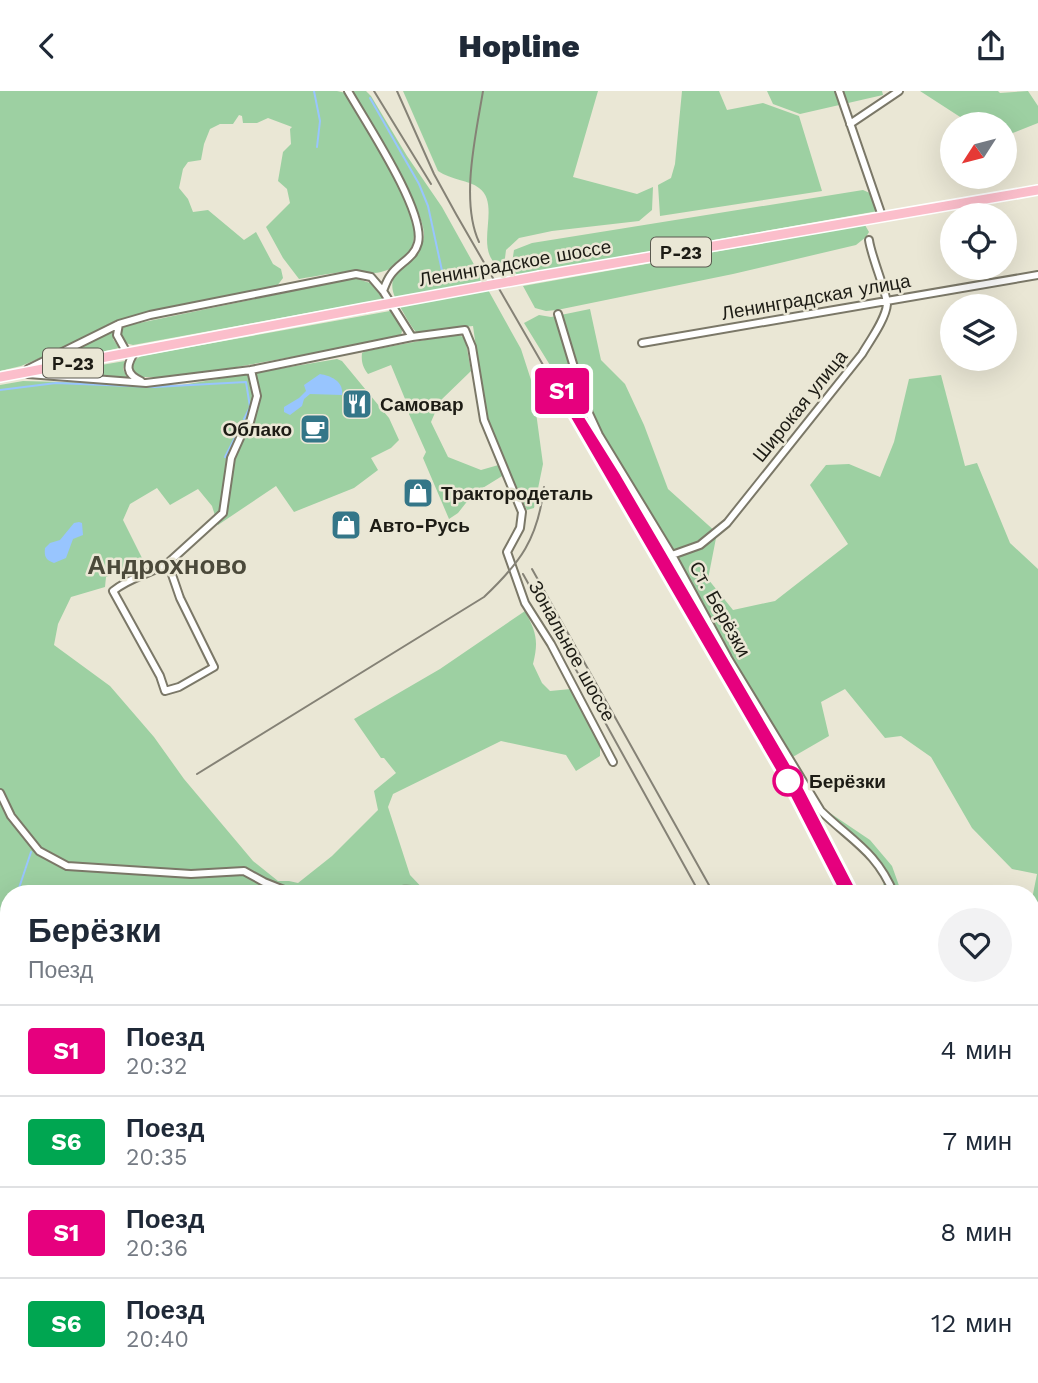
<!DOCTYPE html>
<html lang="ru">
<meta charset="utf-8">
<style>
:root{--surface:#fff;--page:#f2f2f3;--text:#1f2937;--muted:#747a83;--line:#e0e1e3}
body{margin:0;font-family:"Work Sans",sans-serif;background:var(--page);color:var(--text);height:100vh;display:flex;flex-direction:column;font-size:26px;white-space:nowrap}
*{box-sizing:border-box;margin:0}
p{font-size:23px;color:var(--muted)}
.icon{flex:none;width:38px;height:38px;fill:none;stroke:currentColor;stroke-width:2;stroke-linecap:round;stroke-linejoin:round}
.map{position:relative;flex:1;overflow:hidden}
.panel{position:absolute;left:0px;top:794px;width:1040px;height:499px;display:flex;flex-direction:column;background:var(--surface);border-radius:28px 28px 0 0;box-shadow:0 7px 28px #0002}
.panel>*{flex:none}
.badge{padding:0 14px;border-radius:5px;font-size:24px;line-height:46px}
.needle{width:46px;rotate:234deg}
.buttons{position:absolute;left:940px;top:21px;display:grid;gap:14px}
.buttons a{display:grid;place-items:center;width:77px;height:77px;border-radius:50%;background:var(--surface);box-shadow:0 7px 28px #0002;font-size:35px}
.map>.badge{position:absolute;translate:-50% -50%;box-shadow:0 0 0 4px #fff}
.round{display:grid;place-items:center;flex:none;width:74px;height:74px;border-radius:37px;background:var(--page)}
.head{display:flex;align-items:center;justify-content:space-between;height:119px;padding:0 28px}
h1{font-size:33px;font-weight:800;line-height:52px}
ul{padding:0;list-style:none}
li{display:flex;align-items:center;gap:21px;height:91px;padding:0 28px;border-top:2px solid var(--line)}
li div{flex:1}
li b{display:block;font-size:26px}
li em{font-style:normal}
li .badge{min-width:77px;font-weight:700;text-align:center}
header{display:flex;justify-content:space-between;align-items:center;height:91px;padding:0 28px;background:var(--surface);font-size:32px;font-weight:800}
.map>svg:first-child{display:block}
</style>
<header><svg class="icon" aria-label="back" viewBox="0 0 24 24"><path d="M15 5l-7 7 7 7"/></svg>Hopline<svg class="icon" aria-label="share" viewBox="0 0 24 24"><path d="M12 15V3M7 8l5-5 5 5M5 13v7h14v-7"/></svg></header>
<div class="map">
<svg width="1038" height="1292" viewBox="0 0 1038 1292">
<rect width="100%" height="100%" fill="#eae7d5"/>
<!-- green -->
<path fill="#9dd0a2" d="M0,0H337L346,2L407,110C419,140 419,171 381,181C372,184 363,180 354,180C335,181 317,185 299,188L283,167L266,136L290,112L287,98L278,90L283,61L291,53L290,38L292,36L268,27L257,32H243L242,25L239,24L233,33H220L210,38L204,53L201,69L188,71L183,78L179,97L188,108L193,121L208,119L244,149L256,141L273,173L281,178L283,187L277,195L177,214L115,230L50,263L21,275L0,280Z
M353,0H366L371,5L407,65L442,116L521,258L532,292L543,373L534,417L527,419L507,382L473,403L458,422L449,428L423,367L426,361L409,323L410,320L391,274L368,283C363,276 361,271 362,262L366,260L457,243L465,247L471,280L440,310L431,331L448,366L481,379L502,373L486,328L473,235L416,241C409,233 405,224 399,214C375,174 423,179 424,143C425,119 367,26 353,0Z
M403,0H598L573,86L637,103L653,96L652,119L639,130L552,140L519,147L506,159L504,175H498C473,157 502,114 479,97C469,89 451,89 438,80Z
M682,0H719L727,19L763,12L799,25L822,100L660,125L658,94L671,87L675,73Z
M767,0H882L883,4L800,23L773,13Z
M920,0H998L1000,2L1028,0L1038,15V32L1005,45L1004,33H971Z
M863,99L872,103L878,120L516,184L512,172L514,159L532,152Z
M865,134L869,141L866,146L856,154L733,183L557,219L546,220L535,217L523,195Z
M355,187L370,192L384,208L133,254L125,252L119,242L125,235Z
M590,218L601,269L625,293L644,334L668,398L717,442L708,488L733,519L775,510L848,453L810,394L826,374L849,373L880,386L894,351L909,288L941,284L965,375L977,372L1010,452L1038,478V818L1031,828V813L1037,783L1012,778L972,737L931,666L901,645L885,647L845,598L821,611L829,645L791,667L697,505L673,457L602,342L589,315L576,270L553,279L524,232L539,224L551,226Z
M390,220C397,227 405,233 401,244L392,248L220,279L168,286H141L132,278L133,270L141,265Z
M114,238L113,248L119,257L59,270V267Z
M337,268L342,270L389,327L399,349L391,357L371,367L378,379L354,397L294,421L276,395L218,434L212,415L198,398L170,414L157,397L130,413L123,429L144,471L106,486L105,496L71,506L58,533L54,554L110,595L154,646L184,688L253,770L278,790H289L298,792L332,765L378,719L374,700L396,682L384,667H381L354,628L440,578L525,520C536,541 539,549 533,573L542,592L550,600L571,598L600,650V665L576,680L566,664L501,650L393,703L388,716L410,784L428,803H9V1254L0,1258V294L23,290L182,294Z
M125,270L123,278L128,288L56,284L54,282Z
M821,716L870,749L892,775L902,803H877L889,785C869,754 843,743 821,716Z
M1031,1110L1038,1144V1287L1031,1269Z
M332,1284H418V1285L408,1292H328Z
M939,1284L992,1285L995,1292H937Z
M590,1285L817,1284V1285L816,1292H588Z"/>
<!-- water -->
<path fill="#98c5fe" d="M320,283C332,285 344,291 342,304L310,303L304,308L302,315L290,324L284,321V316L299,307L306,300L304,294Z
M79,431L82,432L83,444L73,448L66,467L54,472C46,469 44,466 45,457L50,452L60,449L74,432Z"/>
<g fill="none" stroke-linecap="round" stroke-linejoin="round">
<!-- stream -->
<path stroke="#98c5fe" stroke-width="2" d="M314,0L320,30L317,56
M370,7L419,93L428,115L444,189
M0,299L56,292L154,296L246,291L250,316L244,328
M225,366L242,333
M17,803L31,761
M0,857L9,830
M0,1180L9,1169"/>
<!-- minor casing -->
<g stroke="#7b7868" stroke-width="10">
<path id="minor" d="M348,0C365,30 426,121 418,152C414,168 398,172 390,185C387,189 385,195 383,200
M839,0L882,125
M850,33L899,0
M558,223L586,316L599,344L672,464L728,567L821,720C852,750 877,761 894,803
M119,233L117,244L127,262
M642,252L1038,184
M135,261C126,274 125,283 141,290
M28,278L119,233L150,224L356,183L371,186L383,200L412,246
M28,283L146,292L251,279L412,246L465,239L472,256L484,329L522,421L520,437L507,461L525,512L551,553L613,671
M672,464L700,454L727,432L862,263C869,251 886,228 887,213C887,202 871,165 869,149
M168,472L180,507L214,576L179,596L165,600L160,585L113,500C130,486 150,483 168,472L223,422L231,367L244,338L250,331L257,305L251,279
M0,702L11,725L39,760L67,775L191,783L244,780L264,791L294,803
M381,803C398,799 410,796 426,803
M1031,865L1038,864
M934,1292L935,1284"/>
</g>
<!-- highway casing -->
<g stroke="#fff" stroke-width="12">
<path id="highway" d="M540,185L1038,99
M0,286L365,217"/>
</g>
<!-- minor -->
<use href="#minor" stroke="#fff" stroke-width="6"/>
<!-- highway -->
<use href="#highway" stroke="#fbbecb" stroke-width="9"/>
<!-- rail -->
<path stroke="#858276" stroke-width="2" d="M374,0L431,93
M397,0L434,83L456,123L788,699L843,803
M479,151C460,110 476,43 483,0
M532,478L714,803
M523,483L700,803
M197,683L484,506C520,472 538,448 544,396
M1031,1281L1036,1292
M1015,1284L1017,1292
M276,1292L289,1284
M295,1292L304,1284"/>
<!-- highway-bridge casing -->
<g stroke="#fff" stroke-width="12" stroke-linecap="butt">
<path id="highway-bridge" d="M365,217L540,185"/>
</g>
<!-- highway-bridge -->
<use href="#highway-bridge" stroke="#fbbecb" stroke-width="9"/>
</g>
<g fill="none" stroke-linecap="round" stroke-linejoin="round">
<!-- line casing -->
<g stroke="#fff" stroke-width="16">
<path id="line" d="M847,803L792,696L561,299L616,387L796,695L852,803"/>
</g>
<!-- line -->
<use href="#line" stroke="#e6007e" stroke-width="10"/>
</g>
<!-- icons -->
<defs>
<g id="restaurant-square" transform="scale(1.575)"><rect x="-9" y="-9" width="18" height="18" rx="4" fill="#347688" stroke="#eae7d5"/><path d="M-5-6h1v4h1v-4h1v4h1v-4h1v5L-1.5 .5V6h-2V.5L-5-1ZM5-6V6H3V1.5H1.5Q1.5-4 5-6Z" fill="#fff"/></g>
<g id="cafe-square" transform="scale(1.575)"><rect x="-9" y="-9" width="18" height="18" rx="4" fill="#347688" stroke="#eae7d5"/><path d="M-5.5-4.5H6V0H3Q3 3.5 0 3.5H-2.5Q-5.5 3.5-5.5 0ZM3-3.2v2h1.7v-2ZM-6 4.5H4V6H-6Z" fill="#fff"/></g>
<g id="shop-square" transform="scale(1.575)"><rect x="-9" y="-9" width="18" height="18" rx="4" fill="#347688" stroke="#eae7d5"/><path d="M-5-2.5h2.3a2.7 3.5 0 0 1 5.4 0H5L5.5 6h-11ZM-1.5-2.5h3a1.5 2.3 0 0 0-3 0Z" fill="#fff"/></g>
</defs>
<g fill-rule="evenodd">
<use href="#restaurant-square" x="357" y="313"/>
<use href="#cafe-square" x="315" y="338"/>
<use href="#shop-square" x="418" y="402"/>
<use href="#shop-square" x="346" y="434"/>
</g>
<!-- markers -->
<circle fill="#fff" stroke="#e6007e" stroke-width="3.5" cx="788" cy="690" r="14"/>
<g text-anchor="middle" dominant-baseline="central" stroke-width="5" stroke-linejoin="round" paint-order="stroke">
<!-- shield labels -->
<g fill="#eae7d5" stroke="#5a594f" stroke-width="2">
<rect x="651" y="146.5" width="60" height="29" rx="5"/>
<rect x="43" y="257.5" width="60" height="29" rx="5"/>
</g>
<g font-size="18" font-weight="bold" fill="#1d1c15">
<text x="681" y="161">Р-23</text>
<text x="73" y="272">Р-23</text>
</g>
<!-- street labels -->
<g font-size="19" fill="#1d1c15" stroke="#eae7d5">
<text transform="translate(515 172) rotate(-10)">Ленинградское шоссе</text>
<text transform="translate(816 206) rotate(-10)">Ленинградская улица</text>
<text transform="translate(800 315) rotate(-51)">Широкая улица</text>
<text transform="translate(720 518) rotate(61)">Ст. Берёзки</text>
<text transform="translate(572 560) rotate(61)">Зональное шоссе</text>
</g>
<!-- poi labels -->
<g font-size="19" font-weight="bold" fill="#1d1c15" stroke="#eae7d5" text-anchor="start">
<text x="380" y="313">Самовар</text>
<text x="292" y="338" text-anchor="end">Облако</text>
<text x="441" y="402">Трактородеталь</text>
<text x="369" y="434">Авто-Русь</text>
</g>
<!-- stop labels -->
<g font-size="19" font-weight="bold" fill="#1d1c15" stroke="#eae7d5" text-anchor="start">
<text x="809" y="690">Берёзки</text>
</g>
<!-- district labels -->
<g font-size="26" font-weight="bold" fill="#4b493a" stroke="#eae7d5">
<text x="167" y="474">Андрохново</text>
</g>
</g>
</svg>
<div class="buttons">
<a><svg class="needle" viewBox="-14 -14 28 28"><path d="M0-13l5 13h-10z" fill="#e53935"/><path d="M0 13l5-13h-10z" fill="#747a83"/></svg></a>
<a><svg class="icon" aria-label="locate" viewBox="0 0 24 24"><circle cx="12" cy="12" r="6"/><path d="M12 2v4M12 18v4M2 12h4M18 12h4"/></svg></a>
<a><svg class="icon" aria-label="layers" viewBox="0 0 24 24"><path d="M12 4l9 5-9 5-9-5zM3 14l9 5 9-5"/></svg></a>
</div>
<b class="badge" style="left:562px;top:300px;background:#e6007e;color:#fff">S1</b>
<section class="panel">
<div class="head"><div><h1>Берёзки</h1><p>Поезд</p></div><a class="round"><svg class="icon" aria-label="heart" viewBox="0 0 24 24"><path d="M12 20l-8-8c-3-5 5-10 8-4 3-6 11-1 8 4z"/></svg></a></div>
<ul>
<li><span class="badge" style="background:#e6007e;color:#fff">S1</span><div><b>Поезд</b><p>20:32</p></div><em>4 мин</em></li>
<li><span class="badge" style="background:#00a651;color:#fff">S6</span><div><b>Поезд</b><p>20:35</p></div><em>7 мин</em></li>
<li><span class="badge" style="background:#e6007e;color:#fff">S1</span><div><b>Поезд</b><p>20:36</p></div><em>8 мин</em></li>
<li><span class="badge" style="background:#00a651;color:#fff">S6</span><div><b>Поезд</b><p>20:40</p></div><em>12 мин</em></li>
</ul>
</section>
</div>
